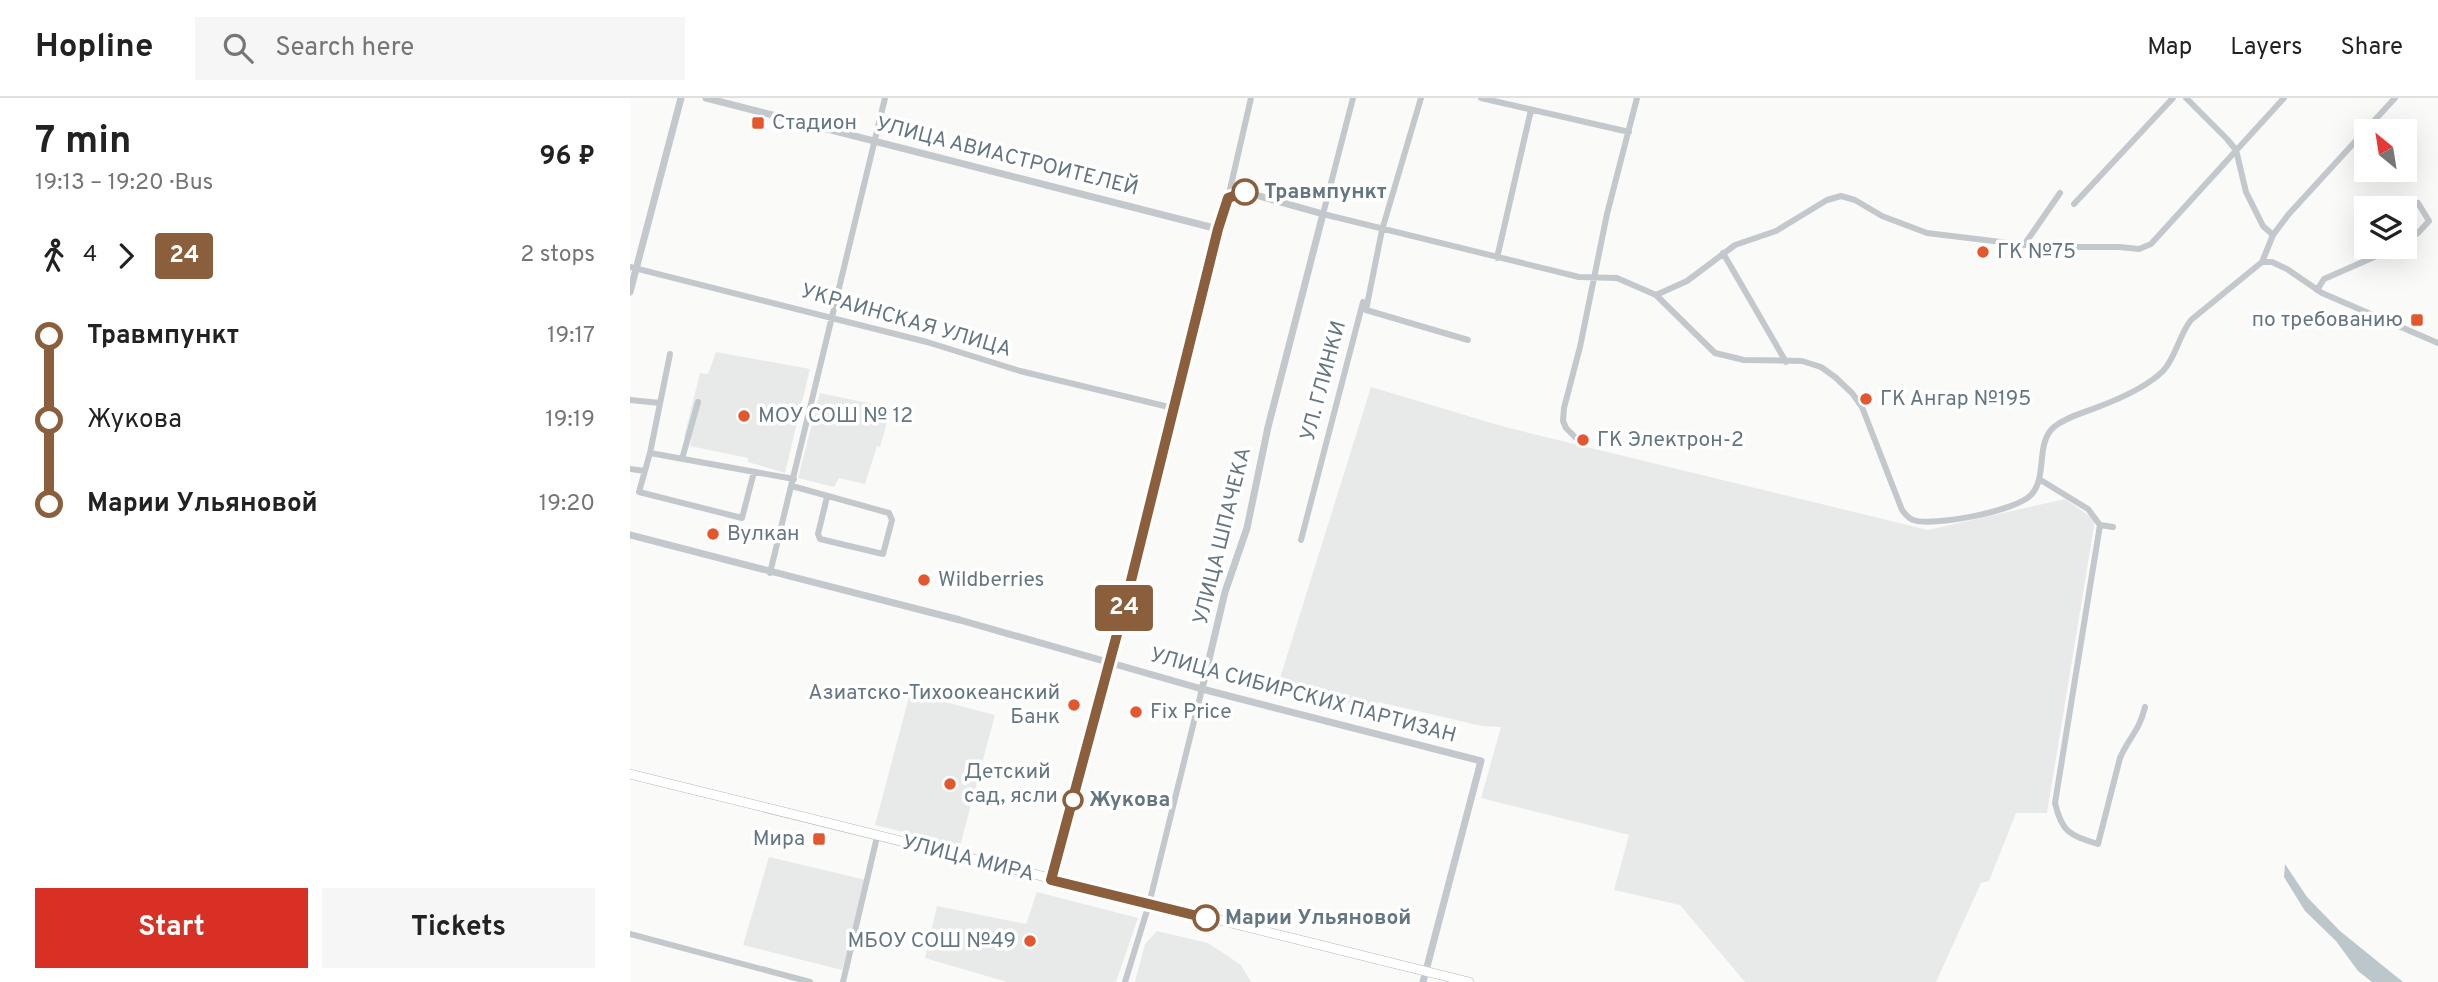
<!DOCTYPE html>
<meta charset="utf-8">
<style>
:root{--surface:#fff;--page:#f6f6f6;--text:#222;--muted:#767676;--line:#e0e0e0;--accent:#d93025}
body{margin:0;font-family:Overpass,sans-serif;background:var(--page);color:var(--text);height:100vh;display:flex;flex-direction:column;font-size:26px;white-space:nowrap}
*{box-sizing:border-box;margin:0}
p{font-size:23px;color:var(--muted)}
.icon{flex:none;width:38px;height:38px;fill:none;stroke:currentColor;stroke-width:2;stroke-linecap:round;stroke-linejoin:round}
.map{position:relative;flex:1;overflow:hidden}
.details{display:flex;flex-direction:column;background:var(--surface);width:630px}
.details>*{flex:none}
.badge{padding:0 14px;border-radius:5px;font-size:24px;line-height:46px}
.needle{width:46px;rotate:330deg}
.fabs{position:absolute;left:1724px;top:21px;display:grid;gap:14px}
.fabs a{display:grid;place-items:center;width:63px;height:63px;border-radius:0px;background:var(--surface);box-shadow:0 7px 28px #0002;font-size:35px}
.map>.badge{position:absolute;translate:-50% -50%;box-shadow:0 0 0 4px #fff}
.legs{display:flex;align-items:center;gap:10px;height:77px;padding:0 35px;font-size:23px}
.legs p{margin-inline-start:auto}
.head{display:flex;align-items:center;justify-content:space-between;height:119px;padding:0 35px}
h1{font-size:38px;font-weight:700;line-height:52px}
.button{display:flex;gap:14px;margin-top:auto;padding:14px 35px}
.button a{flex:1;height:80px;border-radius:0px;background:var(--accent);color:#fff;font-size:28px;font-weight:700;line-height:80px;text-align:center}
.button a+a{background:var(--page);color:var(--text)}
ul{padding:0 35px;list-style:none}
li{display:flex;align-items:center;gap:24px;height:84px;font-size:26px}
li i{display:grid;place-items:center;width:10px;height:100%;margin:0 9px;background:currentColor}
li i::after{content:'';width:18px;height:18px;margin:-9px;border:5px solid;border-radius:50%;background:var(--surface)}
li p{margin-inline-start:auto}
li:first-child i{background:linear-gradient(#0000 50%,currentColor 0)}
li:last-child i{background:linear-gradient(currentColor 50%,#0000 0)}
header{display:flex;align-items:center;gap:42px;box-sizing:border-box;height:98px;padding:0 35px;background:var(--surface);border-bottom:2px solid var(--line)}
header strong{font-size:33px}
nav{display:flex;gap:38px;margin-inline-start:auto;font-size:24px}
.search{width:490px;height:63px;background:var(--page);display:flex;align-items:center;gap:18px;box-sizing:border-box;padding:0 24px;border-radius:0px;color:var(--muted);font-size:26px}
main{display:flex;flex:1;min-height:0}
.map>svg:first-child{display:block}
</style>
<header>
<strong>Hopline</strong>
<div class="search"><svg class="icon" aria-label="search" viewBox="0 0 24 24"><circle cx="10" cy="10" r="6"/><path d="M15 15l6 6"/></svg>Search here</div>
<nav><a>Map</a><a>Layers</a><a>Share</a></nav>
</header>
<main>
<section class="details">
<div class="head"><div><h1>7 min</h1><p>19:13 – 19:20 · Bus</p></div><b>96 ₽</b></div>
<div class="legs"><svg class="icon" aria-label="walk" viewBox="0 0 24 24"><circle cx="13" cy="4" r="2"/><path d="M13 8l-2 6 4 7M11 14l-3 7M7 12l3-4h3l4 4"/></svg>4<svg class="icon" aria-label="forward" viewBox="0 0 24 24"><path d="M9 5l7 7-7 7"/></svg><b class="badge" style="background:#8b5e3c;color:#fff">24</b><p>2 stops</p></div>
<ul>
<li><i style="color:#8b5e3c"></i><b>Травмпункт</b><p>19:17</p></li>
<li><i style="color:#8b5e3c"></i><span>Жукова</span><p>19:19</p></li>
<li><i style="color:#8b5e3c"></i><b>Марии Ульяновой</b><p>19:20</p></li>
</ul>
<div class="button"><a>Start</a><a>Tickets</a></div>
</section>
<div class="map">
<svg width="1808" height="884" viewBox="0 0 1808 884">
<rect width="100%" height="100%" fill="#fafaf8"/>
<!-- built -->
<path fill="#e8e9e9" d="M86,254L180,271L155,375L118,364V360L60,348L61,341L54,339L70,275L78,276Z
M741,289L875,329L1298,432L1435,401L1465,422L1417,715H1386L1359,783L1351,785L1306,884H1115L1050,807L984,792L999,737L851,700L871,629L852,628L748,604L745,611L680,595L681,591L650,580Z
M190,295L261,310L250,349L247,348L235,386L209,380L204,389L168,380Z
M280,595L365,617L330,748L245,727Z
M139,759L236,782L212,872L113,847Z
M407,794L508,820L486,884H377L295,860L307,808L396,826Z
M527,833L578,845L611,867L621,884H505L515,846Z"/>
<!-- water -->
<path fill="#bbc7cb" d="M1655,766L1677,799L1710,833L1773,884H1742L1728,873L1706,843L1675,813L1654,779Z"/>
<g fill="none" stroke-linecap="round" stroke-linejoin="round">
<!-- secondary casing -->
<g stroke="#b3babf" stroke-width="10">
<path id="secondary" d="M0,676L839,884"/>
</g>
<!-- minor -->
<path stroke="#c3c8cc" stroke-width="6" d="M723,0L693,116L949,179L987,180L1026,197L1085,255L1114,262L1172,263L1191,269L1205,279L1222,295L1232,309L1272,412C1275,416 1278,420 1283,422C1303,429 1386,413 1401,397C1418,379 1405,345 1424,329C1436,319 1453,315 1468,309C1489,301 1517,289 1533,273C1546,259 1549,237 1561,222L1632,164
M791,0L752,132L736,212L838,242
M851,0L999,34
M1556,0L1597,41L1606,52L1616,94L1633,128L1643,137L1632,164
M598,100L621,0
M1444,106L1543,0
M1643,137L1658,117L1765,0
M1774,144L1788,135L1799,123L1788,105
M1394,147L1430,95
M1093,155L1156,264
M867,160L901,12
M1632,164H1642L1657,171L1692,195L1808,245
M0,169L297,244L390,273L543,310
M1687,192L1694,181L1767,149
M1026,197L1057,183L1105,147L1146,133L1197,102L1211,98L1225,102L1252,118L1297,135L1413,149H1489L1509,151L1521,146L1654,0
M40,256L20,355L9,394L112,420L124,374
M0,302L30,305
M948,342L936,330L933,323L934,310L950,249L977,116L1007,0
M20,355L164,381
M52,361L68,304
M0,371L15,373
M1409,381L1458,411L1470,427L1425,705C1432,735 1440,737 1468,746L1490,660C1499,639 1509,634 1515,609
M162,388L259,415L262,422L253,456L190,441L188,436L197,399
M1470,427L1483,429
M671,442L733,204
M140,475L255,0
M0,836L180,884
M213,884L247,739
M495,884L519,806L572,591"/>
<!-- tertiary -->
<path stroke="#c3c8cc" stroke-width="7" d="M76,0L588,131
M0,194L51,0
M0,437L330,522L572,591L851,663L793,884
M421,782L497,499L588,131L598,100L615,94L693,116L638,329L617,430L595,494L572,591"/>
<!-- secondary -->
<use href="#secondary" stroke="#fff" stroke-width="9"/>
</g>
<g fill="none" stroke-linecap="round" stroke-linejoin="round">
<!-- line-1 casing -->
<g stroke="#fff" stroke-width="16">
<path id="line-1" d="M576,820L421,782L497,499L588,131L598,100L615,94"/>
</g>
<!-- line-1 -->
<use href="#line-1" stroke="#8b5e3c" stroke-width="10"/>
</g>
<!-- markers -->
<g fill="#e4572e" stroke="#fff" stroke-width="2.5">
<rect x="121" y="18" width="14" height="14" rx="3.5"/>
<circle cx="1353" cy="154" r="7"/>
<rect x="1780" y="215" width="14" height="14" rx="3.5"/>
<circle cx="1236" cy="301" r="7"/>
<circle cx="114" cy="318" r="7"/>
<circle cx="953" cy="342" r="7"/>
<circle cx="83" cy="436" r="7"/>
<circle cx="294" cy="482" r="7"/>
<circle cx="444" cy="607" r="7"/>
<circle cx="506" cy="614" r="7"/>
<circle cx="320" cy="686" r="7"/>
<rect x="182" y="734" width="14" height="14" rx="3.5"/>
<circle cx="400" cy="843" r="7"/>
</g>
<g fill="#fff" stroke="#8b5e3c" stroke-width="3.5">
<circle cx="615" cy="94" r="12"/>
<circle cx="443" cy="702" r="9"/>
<circle cx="576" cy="820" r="12"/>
</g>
<g text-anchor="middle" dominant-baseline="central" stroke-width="7" stroke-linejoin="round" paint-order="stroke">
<!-- poi labels -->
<g font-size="21" fill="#657683" stroke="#fff" text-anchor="start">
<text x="142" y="25">Стадион</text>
<text x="1367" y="154">ГК №75</text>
<text x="1773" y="222" text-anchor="end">по требованию</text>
<text x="1250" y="301">ГК Ангар №195</text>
<text x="128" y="318">МОУ СОШ № 12</text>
<text x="967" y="342">ГК Электрон-2</text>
<text x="97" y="436">Вулкан</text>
<text x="308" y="482">Wildberries</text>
<text x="430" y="595" text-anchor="end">Азиатско-Тихоокеанский<tspan x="430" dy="24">Банк</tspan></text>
<text x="520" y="614">Fix Price</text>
<text x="334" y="674">Детский<tspan x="334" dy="24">сад, ясли</tspan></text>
<text x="175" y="741" text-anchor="end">Мира</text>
<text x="386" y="843" text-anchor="end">МБОУ СОШ №49</text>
</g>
<!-- street labels -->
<g font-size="21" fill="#657683" stroke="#fff">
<text transform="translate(377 59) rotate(14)">УЛИЦА АВИАСТРОИТЕЛЕЙ</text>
<text transform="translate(276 223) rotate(16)">УКРАИНСКАЯ УЛИЦА</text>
<text transform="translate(694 283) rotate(-75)">УЛ. ГЛИНКИ</text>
<text transform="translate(593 438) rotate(-76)">УЛИЦА ШПАЧЕКА</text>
<text transform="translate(673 598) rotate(15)">УЛИЦА СИБИРСКИХ ПАРТИЗАН</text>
<text transform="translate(338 761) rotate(14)">УЛИЦА МИРА</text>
</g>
<!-- stop labels -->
<g font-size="21" font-weight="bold" fill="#657683" stroke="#fff" text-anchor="start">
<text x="634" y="94">Травмпункт</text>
<text x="459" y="702">Жукова</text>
<text x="595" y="820">Марии Ульяновой</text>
</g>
</g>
</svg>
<div class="fabs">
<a><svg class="needle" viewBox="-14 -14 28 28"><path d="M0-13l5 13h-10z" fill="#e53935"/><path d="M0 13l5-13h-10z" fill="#767676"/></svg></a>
<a><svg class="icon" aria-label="layers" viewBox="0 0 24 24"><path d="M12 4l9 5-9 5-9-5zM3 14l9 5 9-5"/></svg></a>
</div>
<b class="badge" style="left:494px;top:510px;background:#8b5e3c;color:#fff">24</b>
</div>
</main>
